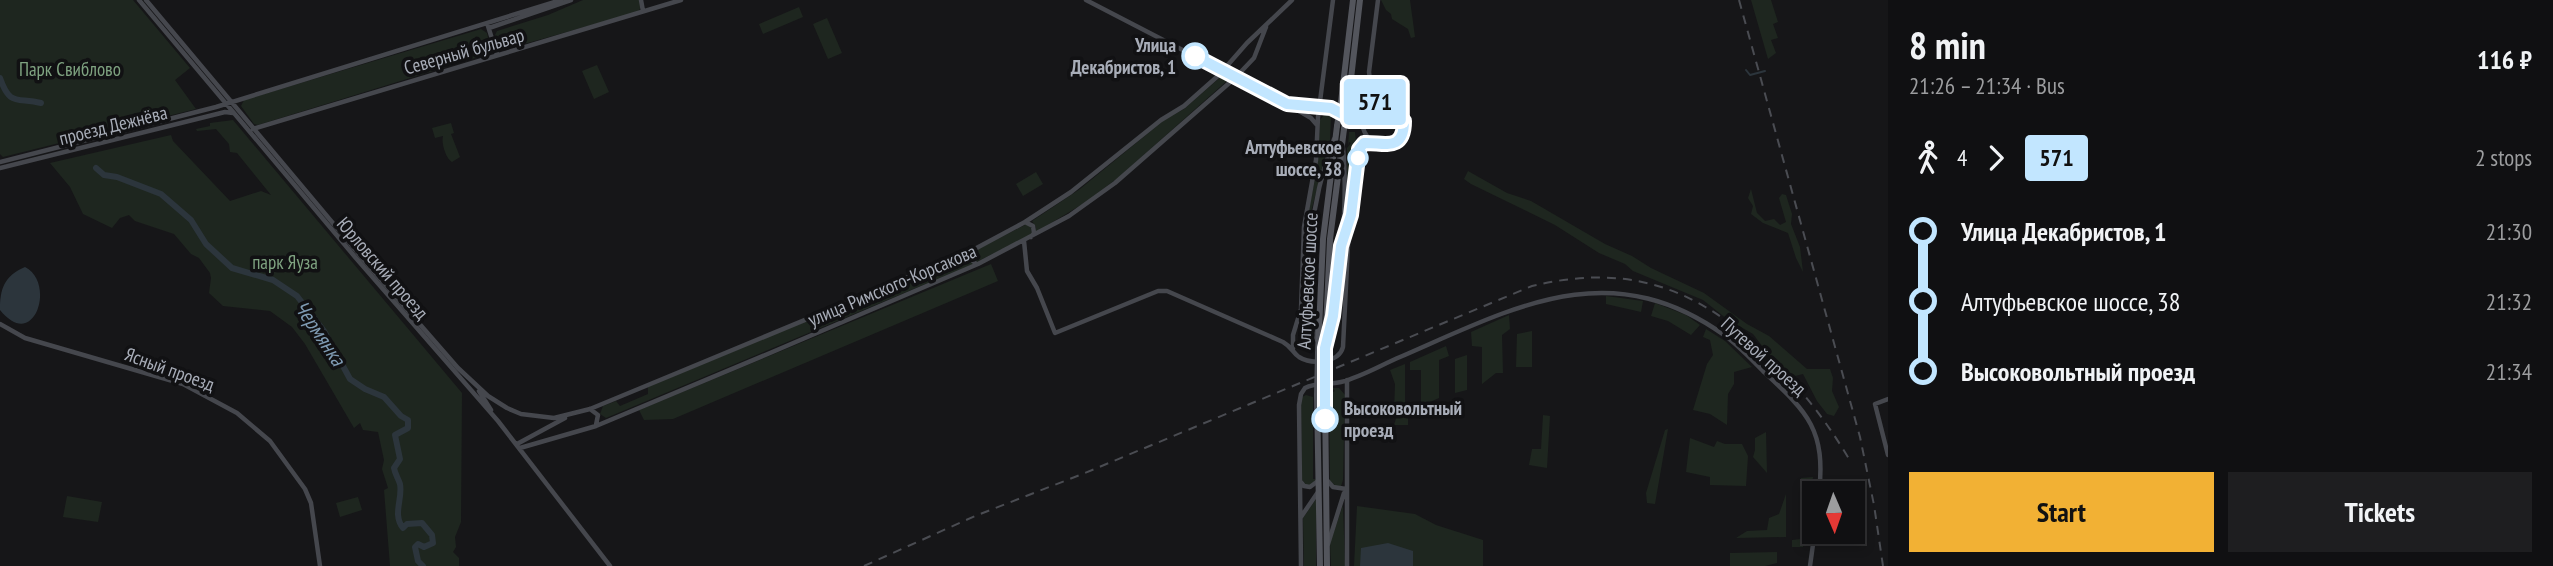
<!DOCTYPE html>
<meta charset="utf-8">
<style>
:root{--surface:#101012;--page:#1e1e20;--text:#f1f3f6;--muted:#9c9d9f;--line:#303032;--accent:#f2b134}
body{margin:0;font-family:"PT Sans Narrow",sans-serif;background:var(--page);color:var(--text);height:100vh;display:flex;flex-direction:column;font-size:26px;white-space:nowrap}
*{box-sizing:border-box;margin:0}
p{font-size:23px;color:var(--muted)}
.icon{flex:none;width:38px;height:38px;fill:none;stroke:currentColor;stroke-width:2;stroke-linecap:round;stroke-linejoin:round}
.map{position:relative;flex:1;overflow:hidden}
.side{display:flex;flex-direction:column;background:var(--surface);width:665px}
.side>*{flex:none}
.badge{padding:0 14px;border-radius:5px;font-size:24px;line-height:46px}
.needle{width:46px;rotate:178deg}
.buttons{position:absolute;left:1802px;top:481px;display:grid;gap:14px}
.buttons a{display:grid;place-items:center;width:63px;height:63px;border-radius:0px;background:var(--surface);box-shadow:0 4px 10px #0003,0 0 0 2px var(--line);font-size:35px}
.map>.badge{position:absolute;translate:-50% -50%;box-shadow:0 0 0 4px #fff}
.legs{display:flex;align-items:center;gap:10px;height:77px;padding:0 21px;font-size:23px}
.legs p{margin-inline-start:auto}
.head{display:flex;align-items:center;justify-content:space-between;height:119px;padding:0 21px}
h1{font-size:38px;font-weight:800;line-height:52px}
.primary-button{display:flex;gap:14px;margin-top:auto;padding:14px 21px}
.primary-button a{flex:1;height:80px;border-radius:0px;background:var(--accent);color:#111;font-size:28px;font-weight:800;line-height:80px;text-align:center}
.primary-button a+a{background:var(--page);color:var(--text)}
ul{padding:0 21px;list-style:none}
li{display:flex;align-items:center;gap:24px;height:70px;font-size:26px}
li i{display:grid;place-items:center;width:10px;height:100%;margin:0 9px;background:currentColor}
li i::after{content:'';width:18px;height:18px;margin:-9px;border:5px solid;border-radius:50%;background:var(--surface)}
li p{margin-inline-start:auto}
li:first-child i{background:linear-gradient(#0000 50%,currentColor 0)}
li:last-child i{background:linear-gradient(currentColor 50%,#0000 0)}
main{display:flex;flex:1;min-height:0}
.map>svg:first-child{display:block}
</style>
<main>
<div class="map">
<svg width="1888" height="566" viewBox="0 0 1888 566">
<rect width="100%" height="100%" fill="#161618"/>
<!-- green -->
<path fill="#1e261f" d="M0,0H133L190,68L175,80L196,109L3,157L0,154Z
M583,0H640L641,7L638,12L499,51L495,35L497,31L548,15Z
M1381,0H1410L1415,37L1411,38L1408,29L1392,19L1391,14L1386,10Z
M1751,0H1771L1778,22L1773,24L1778,38L1771,40L1776,53L1768,59Z
M799,7L803,17L763,34L759,24Z
M827,18L842,53L828,59L813,24Z
M481,29L487,33L491,53L258,125L254,124L241,106L244,100Z
M597,65L609,92L594,99L582,71Z
M1223,75L1229,79L1119,177L1086,202L1036,232V227L1032,221L1080,189L1163,121L1184,109Z
M1324,115L1331,116L1330,141L1308,223L1307,218L1317,169L1320,120Z
M233,120L462,393L461,522L455,537L456,547L453,552L459,558V566H390L384,490L388,488L382,469L384,460L378,432L363,430L360,423L354,428L305,344L292,327L270,311L223,306L209,293L211,278L210,273L199,258L191,254L174,234L135,221L129,215L120,218L112,228L83,214L70,187L50,163L171,135L173,141L230,201L261,191L271,195L237,153L230,152L229,144L216,129L197,131L196,129L210,126V123Z
M451,123L454,133L451,134L460,157L452,162C446,159 441,143 443,136L435,138L432,128Z
M1349,132H1355L1357,152L1347,223V148L1351,143L1349,142L1348,146Z
M1468,171L1507,193L1531,201L1605,244L1632,256L1651,268L1704,293L1747,324L1769,336L1807,369H1830L1833,378L1832,391L1839,407L1834,416L1827,414L1817,401L1803,374L1791,377L1775,363L1753,334L1727,319L1703,300L1633,271L1625,264L1599,253L1555,225L1471,184L1464,179Z
M1036,172L1043,184L1023,196L1016,184Z
M1751,189L1757,213L1765,221L1774,219L1780,225L1786,222L1779,198L1782,194L1786,195L1792,214L1791,224L1800,247L1803,272L1796,258L1788,233L1763,223L1751,214L1753,206L1748,198Z
M1027,224L1031,226L1032,234L971,265L606,418L600,414L603,406L616,401L620,406L648,394V387L972,252Z
M991,264L998,281L673,419L644,420L639,410Z
M1606,296L1643,301L1641,312L1606,304Z
M1655,303L1686,315L1700,325L1691,335L1668,321L1651,316Z
M1509,315L1510,329L1502,335L1503,373H1496L1482,384V347L1472,346L1471,332Z
M1706,329L1725,341L1752,367L1734,372V384L1728,394L1727,425L1710,414L1693,410L1707,364L1713,355L1710,340L1703,337Z
M1532,331V367H1516L1517,334Z
M1446,346L1449,356L1439,360V398L1421,406V370H1410V362Z
M1467,355V390L1455,393V359Z
M1405,364V408L1408,413V425H1394L1398,412H1394L1395,384L1390,370Z
M1332,388H1339L1345,395L1343,480L1341,486L1337,487L1330,481L1329,394L1335,391Z
M1306,395L1313,397V415L1310,416L1313,423V479H1316L1312,485H1306L1302,480L1301,403L1302,397Z
M1543,415L1550,416L1547,468L1529,465L1532,449H1541Z
M1668,429L1655,504L1647,503L1646,493L1665,430Z
M1766,432L1767,473L1753,457L1755,450V438Z
M1690,438L1714,447L1717,441L1725,444H1742L1748,456L1746,486L1710,485V477L1686,472Z
M1813,477L1803,547H1792V540L1801,539V478Z
M1786,494V537L1736,538L1747,531L1767,530L1769,518L1779,514Z
M67,496L102,502L98,522L63,517Z
M358,497L362,510L340,517L336,503Z
M1316,499V566H1304L1303,518Z
M1343,505L1345,566H1331L1330,543Z
M1357,506L1415,514L1436,525L1483,540V566H1354Z
M1777,552V563L1765,566H1730V553Z"/>
<!-- water -->
<path fill="#2c353c" d="M25,267C56,282 35,353 0,310C0,289 4,276 25,267Z
M1388,543L1413,551V566H1360L1361,548Z"/>
<g fill="none" stroke-linecap="round" stroke-linejoin="round">
<!-- stream -->
<path stroke="#2c353c" stroke-width="2" d="M1746,70L1750,75L1765,71"/>
<!-- river -->
<path stroke="#2c353c" stroke-width="6" d="M0,78C10,107 17,97 41,103
M96,168L104,175L117,177L161,194L191,220L206,244L232,268L273,280L297,296L324,331L350,379L365,389L384,397L401,416L408,420V428L395,435L400,459L394,468C395,474 398,478 400,484C403,499 392,514 403,528L407,524L422,523L432,535L433,543L424,547L418,544L415,547L418,561L423,566"/>
<!-- secondary -->
<path stroke="#45474d" stroke-width="4.5" d="M139,0L355,257L498,421L610,566
M146,0L363,259L458,368L488,396L507,408L521,414L554,418L590,409L677,373L971,251L1025,222L1071,192L1161,120L1184,106L1219,75L1247,43L1292,0
M641,0L643,11
M1086,0L1287,104L1311,118L1317,125
M488,26L497,55
M489,28L571,0
M1377,101L1371,87L1369,72L1378,0
M1379,101L1402,117C1408,131 1400,140 1387,145L1372,142C1358,129 1358,106 1379,101Z
M1294,106L1330,108L1354,120L1361,118
M253,129L681,0
M0,162L216,107L561,0
M0,168L225,112L233,113
M1025,222L1033,226L1034,233L1031,237
M1024,241L1027,271L1037,288L1055,333L1158,291H1167L1283,342C1292,347 1293,353 1299,357C1312,365 1339,363 1343,347L1348,245L1359,149L1364,143L1372,142
M974,250L970,258L976,264
M0,324L25,338L183,384L237,413L270,441L305,489L311,503L320,566
M1317,340C1301,276 1311,200 1334,139
M1327,341C1341,291 1348,199 1343,148
M1293,349V335L1301,309L1304,227L1316,160L1318,117L1333,0
M1347,380V566
M479,391L491,410
M1888,399L1875,404L1888,455
M590,409L598,415L596,425
M517,444L565,418
M520,448L596,426L770,353L978,264L1069,216L1115,183L1235,78L1254,58L1266,27
M1326,479L1333,487L1346,489
M1300,481L1304,486L1310,487L1318,481
M1301,517L1318,492
M1328,544L1344,493
M1301,566L1299,405L1301,394L1305,388C1316,382 1329,385 1341,382C1361,377 1381,365 1400,357C1513,308 1609,253 1724,335C1738,345 1751,359 1763,371C1808,413 1826,429 1819,494
M1810,566L1815,530"/>
<!-- primary -->
<path stroke="#53555c" stroke-width="6" d="M1341,102L1353,0
M1348,105L1360,0
M1318,353L1323,239L1337,126
M1325,353L1330,239L1344,129
M1317,395L1320,566
M1325,395L1327,566"/>
<!-- rail -->
<path stroke="#4a4c52" stroke-width="2" stroke-dasharray="9 7" stroke-linecap="butt" d="M1739,0L1860,437L1874,505L1883,566
M864,566L975,516L1085,473L1532,286C1628,263 1696,287 1766,354C1799,386 1826,420 1849,459"/>
<!-- primary-bridge -->
<path stroke="#53555c" stroke-width="6" d="M1337,126L1341,102
M1344,129L1348,105
M1317,395L1318,353
M1325,395V353"/>
</g>
<g fill="none" stroke-linecap="round" stroke-linejoin="round">
<!-- line-1 casing -->
<g stroke="#fff" stroke-width="16">
<path id="line-1" d="M1195,56L1287,104L1331,108L1354,120C1366,118 1367,103 1379,101L1390,107L1404,121C1404,153 1383,142 1364,143L1359,149L1351,215L1341,246L1333,316L1325,348V419"/>
</g>
<!-- line-1 -->
<use href="#line-1" stroke="#c2e6ff" stroke-width="10"/>
</g>
<!-- markers -->
<g fill="#fff" stroke="#c2e6ff" stroke-width="3.5">
<circle cx="1195" cy="56" r="12"/>
<circle cx="1358" cy="158" r="9"/>
<circle cx="1325" cy="419" r="12"/>
</g>
<g text-anchor="middle" dominant-baseline="central" stroke-width="7" stroke-linejoin="round" paint-order="stroke">
<!-- stop labels -->
<g font-size="19" font-weight="bold" fill="#a8adb8" stroke="#111113" text-anchor="end">
<text x="1176" y="45">Улица<tspan x="1176" dy="22">Декабристов, 1</tspan></text>
<text x="1342" y="147">Алтуфьевское<tspan x="1342" dy="22">шоссе, 38</tspan></text>
<text x="1344" y="408" text-anchor="start">Высоковольтный<tspan x="1344" dy="22">проезд</tspan></text>
</g>
<!-- street labels -->
<g font-size="19" fill="#a8adb8" stroke="#111113">
<text transform="translate(464 51) rotate(-16)">Северный бульвар</text>
<text transform="translate(113 125) rotate(-14)">проезд Дежнёва</text>
<text transform="translate(383 268) rotate(49)">Юрловский проезд</text>
<text transform="translate(1307 281) rotate(-87)">Алтуфьевское шоссе</text>
<text transform="translate(892 285) rotate(-23)">улица Римского-Корсакова</text>
<text transform="translate(1764 356) rotate(42)">Путевой проезд</text>
<text transform="translate(170 369) rotate(20)">Ясный проезд</text>
</g>
<!-- park labels -->
<g font-size="19" fill="#7fa381" stroke="#111113">
<text x="70" y="69">Парк Свиблово</text>
<text x="285" y="262">парк Яуза</text>
</g>
<!-- water labels -->
<g font-size="21" font-style="italic" fill="#7f9bb3" stroke="#111113">
<text transform="translate(320 333) rotate(56)">Чермянка</text>
</g>
</g>
</svg>
<div class="buttons">
<a><svg class="needle" viewBox="-14 -14 28 28"><path d="M0-13l5 13h-10z" fill="#e53935"/><path d="M0 13l5-13h-10z" fill="#9c9d9f"/></svg></a>
</div>
<b class="badge" style="left:1375px;top:102px;background:#c2e6ff;color:#111">571</b>
</div>
<section class="side">
<div class="head"><div><h1>8 min</h1><p>21:26 – 21:34 · Bus</p></div><b>116 ₽</b></div>
<div class="legs"><svg class="icon" aria-label="walk" viewBox="0 0 24 24"><circle cx="13" cy="4" r="2"/><path d="M13 8l-2 6 4 7M11 14l-3 7M7 12l3-4h3l4 4"/></svg>4<svg class="icon" aria-label="forward" viewBox="0 0 24 24"><path d="M9 5l7 7-7 7"/></svg><b class="badge" style="background:#c2e6ff;color:#111">571</b><p>2 stops</p></div>
<ul>
<li><i style="color:#c2e6ff"></i><b>Улица Декабристов, 1</b><p>21:30</p></li>
<li><i style="color:#c2e6ff"></i><span>Алтуфьевское шоссе, 38</span><p>21:32</p></li>
<li><i style="color:#c2e6ff"></i><b>Высоковольтный проезд</b><p>21:34</p></li>
</ul>
<div class="primary-button"><a>Start</a><a>Tickets</a></div>
</section>
</main>
